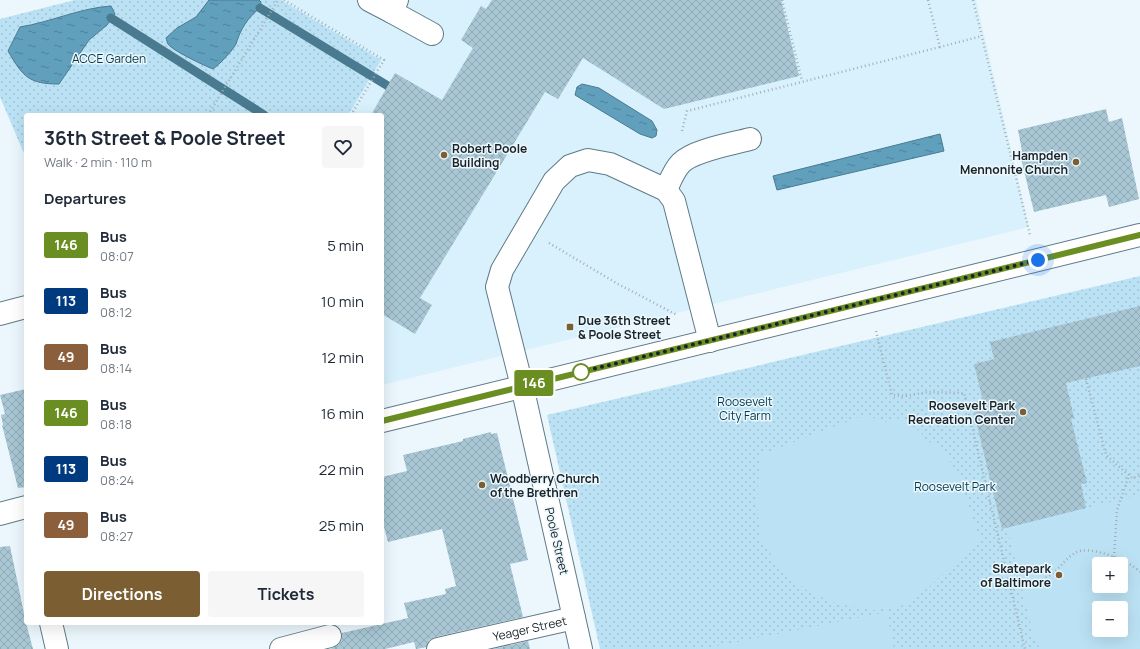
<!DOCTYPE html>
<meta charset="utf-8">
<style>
:root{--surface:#fff;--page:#f6f6f7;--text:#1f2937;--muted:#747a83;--accent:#7b5f32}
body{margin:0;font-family:Manrope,sans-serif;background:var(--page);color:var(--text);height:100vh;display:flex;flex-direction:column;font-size:15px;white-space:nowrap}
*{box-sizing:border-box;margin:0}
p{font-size:13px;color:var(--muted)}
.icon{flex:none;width:22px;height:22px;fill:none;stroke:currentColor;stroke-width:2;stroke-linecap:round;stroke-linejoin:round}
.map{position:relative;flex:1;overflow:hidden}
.side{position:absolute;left:24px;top:113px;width:360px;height:512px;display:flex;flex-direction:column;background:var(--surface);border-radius:4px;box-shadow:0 4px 16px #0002}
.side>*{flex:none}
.badge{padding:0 8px;border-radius:3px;font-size:14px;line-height:26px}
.buttons{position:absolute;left:1092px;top:557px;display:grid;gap:8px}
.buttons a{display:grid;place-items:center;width:36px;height:36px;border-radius:4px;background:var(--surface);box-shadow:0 4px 16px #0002;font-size:20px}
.you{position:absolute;width:20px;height:20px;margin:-10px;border:3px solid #fff;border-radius:50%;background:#1a73e8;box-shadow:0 0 0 6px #1a73e833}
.map>.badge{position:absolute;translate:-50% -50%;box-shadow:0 0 0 2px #fff}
h2{padding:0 20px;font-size:15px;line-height:36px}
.round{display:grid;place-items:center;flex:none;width:42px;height:42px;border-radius:4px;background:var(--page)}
.headline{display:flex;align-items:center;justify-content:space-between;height:68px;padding:0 20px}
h1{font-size:19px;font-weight:700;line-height:30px}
.primary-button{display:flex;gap:8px;margin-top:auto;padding:8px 20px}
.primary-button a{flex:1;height:46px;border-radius:4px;background:var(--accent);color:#fff;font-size:16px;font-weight:700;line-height:46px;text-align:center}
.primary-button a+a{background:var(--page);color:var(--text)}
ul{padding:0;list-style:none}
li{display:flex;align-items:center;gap:12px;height:56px;padding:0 20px}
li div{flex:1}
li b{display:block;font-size:15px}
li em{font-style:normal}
li .badge{min-width:44px;font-weight:700;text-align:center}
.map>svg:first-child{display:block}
</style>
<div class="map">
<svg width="1140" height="649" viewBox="0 0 1140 649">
<defs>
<pattern id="green-dots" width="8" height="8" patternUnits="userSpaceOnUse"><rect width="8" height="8" fill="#bbe2f4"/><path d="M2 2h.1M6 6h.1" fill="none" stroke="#a0c2d1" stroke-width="1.8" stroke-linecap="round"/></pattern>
<pattern id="water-ripples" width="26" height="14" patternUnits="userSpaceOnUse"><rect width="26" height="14" fill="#60a0bc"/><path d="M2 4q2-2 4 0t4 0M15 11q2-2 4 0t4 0" fill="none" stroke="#4e8299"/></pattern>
<pattern id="building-cross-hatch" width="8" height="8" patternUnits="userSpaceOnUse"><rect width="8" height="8" fill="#a8c6d4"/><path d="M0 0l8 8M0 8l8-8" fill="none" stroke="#90aab6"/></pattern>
</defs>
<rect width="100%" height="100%" fill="#ebf7fd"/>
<!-- built -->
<path fill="#d9f1fc" d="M75,0H976L1029,227L382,385V115H26V158L0,97V19Z"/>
<!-- green -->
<path fill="url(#green-dots)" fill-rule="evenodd" d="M75,0H281L381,60L348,115H26V158L0,97V19Z
M1140,276V649H600L547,415ZM1099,564H1121V586H1099ZM1099,608H1121V630H1099Z"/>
<!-- pitch -->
<path fill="#bbe2f4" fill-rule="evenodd" d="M865,415L885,422L897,418L920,431L926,440L941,448L957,472L980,539L929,587L904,605L875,610L838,604L809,592L779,568L760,537L757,502L760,455Z
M1140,495V649L1040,648L1035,642L1007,527ZM1099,564H1121V586H1099ZM1099,608H1121V630H1099Z
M887,612L894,649H703Z"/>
<!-- water -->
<path fill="url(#water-ripples)" stroke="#4a7a90" d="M209,0H259L261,2L260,8C248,17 240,30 236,44C233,50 219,65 213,69C205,66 173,51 168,44C167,43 167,40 166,38L177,28L196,17Z
M111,6L115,14L107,25L89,40L59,84C29,84 23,77 8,51L20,27C51,22 80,8 111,6Z
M582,84L599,88L652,121L657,130L656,136L652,138L640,134L575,95L577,87Z
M940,134L944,151L777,190L773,176Z"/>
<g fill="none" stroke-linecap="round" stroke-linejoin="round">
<!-- stream -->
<path stroke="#4a7a90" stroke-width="9" d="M260,8L388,86
M111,18L264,115"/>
</g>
<!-- building -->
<path fill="url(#building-cross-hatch)" d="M492,0H781L799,76L664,109L583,58L558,99L545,92L420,298L432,305L415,334L382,314V115H371L395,73L442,100L473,48L461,40L481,6L486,9Z
M1106,109L1109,122L1122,118L1139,199L1109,207L1106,195L1034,212L1020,154L1022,151L1018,130Z
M1140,306V366L1066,383L1074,418L1071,419L1087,483L1081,484L1086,508L1002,529L972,404L983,401L974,364L994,359L990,342Z
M26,389V487L18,488L2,425H3L1,415L5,414L0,395Z
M491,432V434L497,433L528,560L510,564L523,617L435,637L429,640L426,647L417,649H416L414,642L385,649H330L339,645L342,639V633L408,618L404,603L446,594L445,589L456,586L442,529L388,542L382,519V477L407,471L403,455L463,441V439Z
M10,546L26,623L33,649H0V547Z
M528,641L530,649H494Z"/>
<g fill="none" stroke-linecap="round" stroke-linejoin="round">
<!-- minor casing -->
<g stroke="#5f7b88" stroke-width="24">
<g id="minor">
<path d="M369,0L392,12L397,0"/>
<path d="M392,12L432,34"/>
<path d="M666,190C670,181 674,170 681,163C694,150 732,144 750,139"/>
<path d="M0,314L26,307"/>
<path d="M382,421L1140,235"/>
<path d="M0,514L26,507"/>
<path d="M51,623L57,649"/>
<path d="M281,649L330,636"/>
<path id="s1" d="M438,649L574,618"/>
<path d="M581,649L522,386L497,287L502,270L554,181L570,166L588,160L610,164L666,190L674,201L710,341"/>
</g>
</g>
<!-- path -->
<path stroke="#a2aeb3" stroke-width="2.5" stroke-dasharray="1 3" stroke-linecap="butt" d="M284,0L384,60L351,115
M782,0L802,81
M928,0L940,47L982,36
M973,0L1030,235
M208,115L278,0
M682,131L687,111L940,47
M549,243L618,284L677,315
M876,331L892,395L906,396L928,392L964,393L1025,649
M1086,379L1106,455L1132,478L1140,476
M1114,557L1117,510L1129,475
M1011,587C1024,584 1041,582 1052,574C1060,568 1066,558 1075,553C1089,544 1130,561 1140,572"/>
<!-- minor -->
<use href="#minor" stroke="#fff" stroke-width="22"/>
</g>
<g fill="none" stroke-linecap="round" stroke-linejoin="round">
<!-- line casing -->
<g stroke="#fff" stroke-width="9">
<path id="line" d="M382,421L1140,235"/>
</g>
<!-- line -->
<use href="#line" stroke="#6b8e23" stroke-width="6"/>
<!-- walk -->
<path stroke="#182328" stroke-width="4" stroke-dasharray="0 7.2" d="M581,372L1038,260"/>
</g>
<!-- markers -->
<g fill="#7b5f32" stroke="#ebf7fd" stroke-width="1.5">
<circle cx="444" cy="155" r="4"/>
<circle cx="1076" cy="162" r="4"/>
<rect x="566" y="323" width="8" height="8" rx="2"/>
<circle cx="1023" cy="412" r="4"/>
<circle cx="482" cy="485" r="4"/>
<circle cx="1059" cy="575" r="4"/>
</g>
<circle fill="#fff" stroke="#6b8e23" stroke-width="2" cx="581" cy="372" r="8"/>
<g text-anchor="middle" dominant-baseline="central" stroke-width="3" stroke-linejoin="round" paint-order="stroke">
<!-- park labels -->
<g font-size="12" fill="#00384c" stroke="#ebf7fd">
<text x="109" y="58">ACCE Garden</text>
<text x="745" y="401">Roosevelt<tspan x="745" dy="14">City Farm</tspan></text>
<text x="955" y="486">Roosevelt Park</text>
</g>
<!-- poi labels -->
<g font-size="12" font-weight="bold" fill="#182328" stroke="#ebf7fd" text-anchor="start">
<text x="452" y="148">Robert Poole<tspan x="452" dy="14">Building</tspan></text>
<text x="1068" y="155" text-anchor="end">Hampden<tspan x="1068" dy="14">Mennonite Church</tspan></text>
<text x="578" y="320">Due 36th Street<tspan x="578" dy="14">&amp; Poole Street</tspan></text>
<text x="1015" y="405" text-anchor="end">Roosevelt Park<tspan x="1015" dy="14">Recreation Center</tspan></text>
<text x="490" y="478">Woodberry Church<tspan x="490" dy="14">of the Brethren</tspan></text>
<text x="1051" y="568" text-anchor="end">Skatepark<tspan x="1051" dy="14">of Baltimore</tspan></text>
</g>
<!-- street labels -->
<g font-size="12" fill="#182328" stroke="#ebf7fd">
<text transform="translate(557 541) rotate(77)">Poole Street</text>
<text stroke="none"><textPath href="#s1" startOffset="94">Yeager Street</textPath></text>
</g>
</g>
</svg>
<div class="buttons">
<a>+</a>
<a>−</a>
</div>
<div class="you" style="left:1038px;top:260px"></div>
<b class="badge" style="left:534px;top:383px;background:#6b8e23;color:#fff">146</b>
<section class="side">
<div class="headline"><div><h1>36th Street &amp; Poole Street</h1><p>Walk · 2 min · 110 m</p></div><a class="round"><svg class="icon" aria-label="heart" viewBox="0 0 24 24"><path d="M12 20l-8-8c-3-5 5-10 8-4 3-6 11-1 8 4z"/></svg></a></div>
<h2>Departures</h2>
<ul>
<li><span class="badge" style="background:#6b8e23;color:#fff">146</span><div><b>Bus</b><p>08:07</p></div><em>5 min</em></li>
<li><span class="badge" style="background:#003b80;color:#fff">113</span><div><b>Bus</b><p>08:12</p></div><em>10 min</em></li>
<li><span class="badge" style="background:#8b5e3c;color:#fff">49</span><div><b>Bus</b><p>08:14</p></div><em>12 min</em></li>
<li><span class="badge" style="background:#6b8e23;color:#fff">146</span><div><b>Bus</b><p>08:18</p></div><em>16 min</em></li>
<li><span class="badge" style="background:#003b80;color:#fff">113</span><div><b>Bus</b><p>08:24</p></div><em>22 min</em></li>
<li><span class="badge" style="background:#8b5e3c;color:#fff">49</span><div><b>Bus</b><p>08:27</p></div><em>25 min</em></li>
</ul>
<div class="primary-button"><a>Directions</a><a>Tickets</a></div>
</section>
</div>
